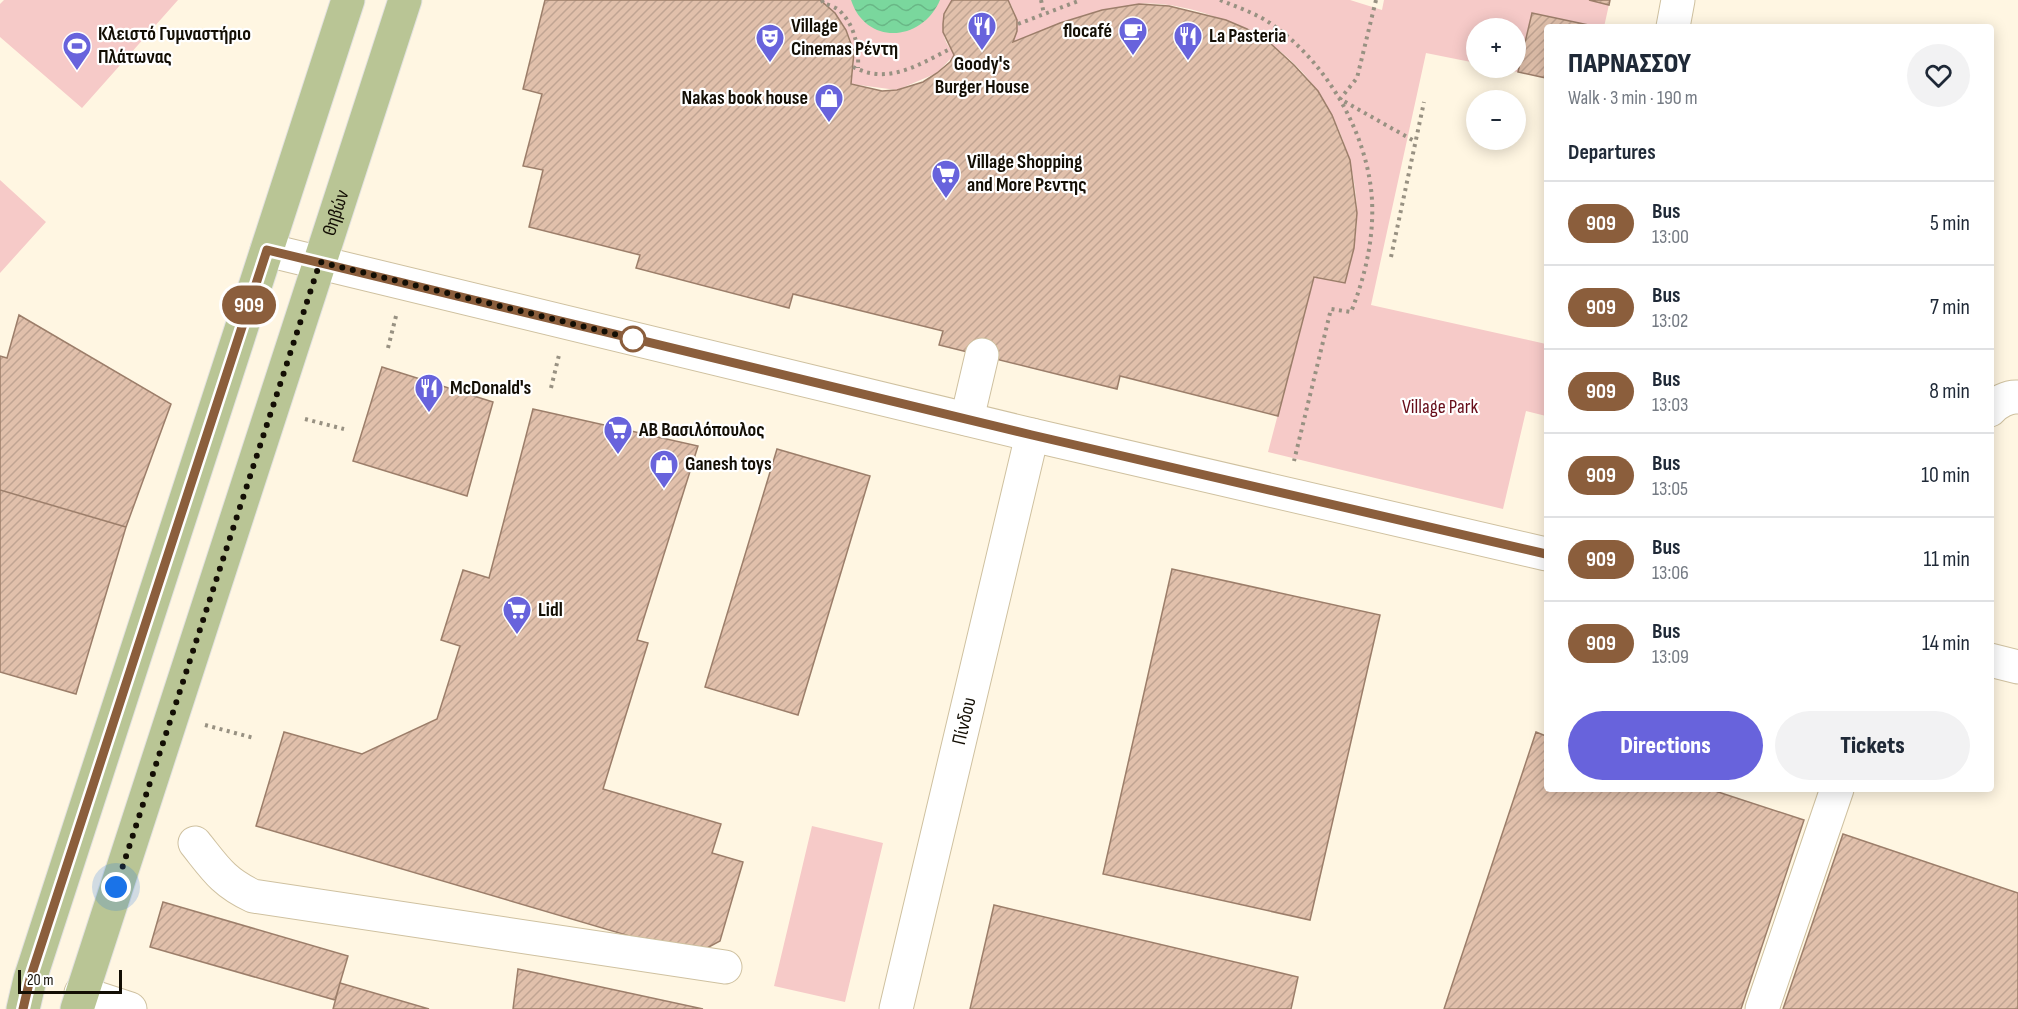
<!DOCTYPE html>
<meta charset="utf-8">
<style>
:root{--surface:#fff;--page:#f2f2f3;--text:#1f2937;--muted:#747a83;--line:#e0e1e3;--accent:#6863dc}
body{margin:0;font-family:"Sofia Sans Condensed",sans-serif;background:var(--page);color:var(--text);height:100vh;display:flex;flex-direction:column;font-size:22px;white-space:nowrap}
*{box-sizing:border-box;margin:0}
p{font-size:20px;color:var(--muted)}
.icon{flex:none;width:33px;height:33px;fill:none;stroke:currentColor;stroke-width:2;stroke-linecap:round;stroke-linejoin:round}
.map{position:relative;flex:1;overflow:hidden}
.sheet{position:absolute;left:1544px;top:24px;width:450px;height:768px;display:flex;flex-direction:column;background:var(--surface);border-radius:6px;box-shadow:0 3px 15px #0003}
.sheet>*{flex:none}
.badge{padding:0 12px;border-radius:20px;font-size:21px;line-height:39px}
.fabs{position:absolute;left:1466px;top:18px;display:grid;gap:12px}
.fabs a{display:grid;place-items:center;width:60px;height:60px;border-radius:50%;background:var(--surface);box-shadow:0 3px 15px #0003;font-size:30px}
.scale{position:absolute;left:18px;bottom:15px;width:104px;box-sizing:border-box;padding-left:6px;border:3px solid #130e04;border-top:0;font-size:16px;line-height:21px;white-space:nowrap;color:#130e04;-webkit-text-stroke:4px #fff;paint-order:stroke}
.you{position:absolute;width:30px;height:30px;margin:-15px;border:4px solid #fff;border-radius:50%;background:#1a73e8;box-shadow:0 0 0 9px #1a73e833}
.map>.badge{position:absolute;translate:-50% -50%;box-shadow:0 0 0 3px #fff}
h2{padding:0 24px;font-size:22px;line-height:54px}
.round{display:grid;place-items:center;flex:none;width:63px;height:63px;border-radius:32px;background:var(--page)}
.overview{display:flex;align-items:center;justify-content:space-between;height:102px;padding:0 24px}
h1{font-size:28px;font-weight:800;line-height:45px}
.action{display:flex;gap:12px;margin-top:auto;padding:12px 24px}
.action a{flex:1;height:69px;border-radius:36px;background:var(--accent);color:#fff;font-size:24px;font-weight:800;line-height:69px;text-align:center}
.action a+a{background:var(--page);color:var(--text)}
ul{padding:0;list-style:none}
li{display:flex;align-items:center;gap:18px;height:84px;padding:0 24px;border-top:2px solid var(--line)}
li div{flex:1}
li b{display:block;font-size:22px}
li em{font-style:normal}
li .badge{min-width:66px;font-weight:700;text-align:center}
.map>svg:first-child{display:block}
</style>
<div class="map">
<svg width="2018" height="1009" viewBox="0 0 2018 1009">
<defs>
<pattern id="water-waves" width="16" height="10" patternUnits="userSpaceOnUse" patternTransform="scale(1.5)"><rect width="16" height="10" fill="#7ad79d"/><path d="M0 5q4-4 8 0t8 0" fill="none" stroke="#69b786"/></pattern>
<pattern id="building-hatch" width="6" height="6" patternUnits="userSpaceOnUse" patternTransform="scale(1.5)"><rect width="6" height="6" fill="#e1c0ab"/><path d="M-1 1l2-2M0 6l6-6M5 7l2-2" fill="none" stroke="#c0a492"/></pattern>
</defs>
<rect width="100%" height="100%" fill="#fff6e2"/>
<!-- park -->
<path fill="#f6cac8" d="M4,0H178L82,108L0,37V4Z
M820,0H952C942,14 939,32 949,47C951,50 953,52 954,55L937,73L897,90L851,84C852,74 855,61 853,51C850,29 836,14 820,0Z
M1008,0H1350L1382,10L1384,0H1610L1604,27H1546V78L1498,68H1515V28H1476V63L1426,53L1371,305L1546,344V416L1526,411L1503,509L1268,452L1314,277L1345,283C1351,260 1358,235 1357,211C1355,147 1324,80 1269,43C1260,37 1250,33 1241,28C1214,14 1170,1 1140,4C1127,6 1113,12 1100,16C1071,25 1042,34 1013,42C1018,26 1018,15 1008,0Z
M0,180L46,222L0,273Z
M812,826L883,843L845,1002L774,986Z"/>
<!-- water -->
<path fill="url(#water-waves)" d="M851,0H940C922,42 866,46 851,0Z"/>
<!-- building -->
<path fill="url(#building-hatch)" stroke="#9c7e6a" stroke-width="1.5" d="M545,0H820L835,13L846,30L854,52L851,84L882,91L897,90L923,82L937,73L950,62L954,55L943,32V24L944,14L952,0H1008L1017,20V31L1013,42L1060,23L1102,10L1139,4L1169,6L1226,20L1247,29L1270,43L1294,65L1318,91L1332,115L1350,160L1357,213L1354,248L1345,283L1314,277L1278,416L1120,376L1117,389L939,345L943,331L793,294L789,308L636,268L640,255L529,227L543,170L523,166L542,94L523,89Z
M1589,0H1610L1609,5Z
M1532,13L1598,27H1546V78L1518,72Z
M19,315L171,404L126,527L0,490V356L7,358Z
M382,367L493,402L467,496L353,461Z
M533,409L698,446L637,640L648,643L603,789L721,824L712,853L743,862L720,941L694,955L256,826L284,732L362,754L437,719L460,646L441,640L463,570L489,578Z
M777,449L870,476L798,715L705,687Z
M0,490L126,527L76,694L0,672Z
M1172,569L1380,615L1310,920L1103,874Z
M1536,732L1546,736V789H1709L1804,820L1741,1009H1444Z
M1843,834L2018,893V1009H1783Z
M163,902L348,956L335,1000L150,947Z
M994,905L1298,977L1291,1009H970Z
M518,969L703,1009H513Z
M340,983L429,1009H333Z"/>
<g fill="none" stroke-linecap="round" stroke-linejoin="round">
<!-- minor casing -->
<g stroke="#cfc1a0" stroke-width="35">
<g id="minor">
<path d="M1673,27L1678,0"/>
<path d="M267,250L1032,435L1546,554"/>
<path d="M1990,410C1996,403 2008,396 2018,397"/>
<path d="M967,419L982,355"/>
<path d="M1990,660L2018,667"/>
<path d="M195,843C215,868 223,882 253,896L725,967"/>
<path d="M81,993L130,1009"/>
<path id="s1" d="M896,1009L1032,435"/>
<path d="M1762,1009L1837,789"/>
</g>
</g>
<!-- major casing -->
<g stroke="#e3e2e1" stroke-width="35">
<g id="major">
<path d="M23,1009L30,979L348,0"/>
<path id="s2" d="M77,1009L405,0"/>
</g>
</g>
<!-- path -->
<path stroke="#989182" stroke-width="4" stroke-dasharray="3 4.5" stroke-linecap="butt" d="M822,0L823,3C828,5 836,7 840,11C855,26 859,48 858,68
M1041,0L1044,14
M1220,0C1237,7 1255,13 1270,23C1326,61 1368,133 1372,200C1374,239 1365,277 1351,312L1331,309L1294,461
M1376,0L1357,78L1340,99L1416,142
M1018,24L1081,0
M853,67C858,69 864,72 870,73C898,79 926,61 950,49
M1391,257L1424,102
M388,348L396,316
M551,388L559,355
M305,419L344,429
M205,725L254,738"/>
<!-- minor -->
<use href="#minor" stroke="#fff" stroke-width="33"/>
<!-- major -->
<use href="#major" stroke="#b9c595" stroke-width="33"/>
</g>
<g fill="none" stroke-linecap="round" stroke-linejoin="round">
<!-- line casing -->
<g stroke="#fff" stroke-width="14">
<path id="line" d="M23,1009L30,979L267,250L1032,435L1546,554"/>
</g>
<!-- line -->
<use href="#line" stroke="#8b5e3c" stroke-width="9"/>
<!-- walk -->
<path stroke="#130e04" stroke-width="6" stroke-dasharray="0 10.8" d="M116,887L320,262L639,340L633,339"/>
</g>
<!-- icons -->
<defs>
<g id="restaurant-pin" transform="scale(1.5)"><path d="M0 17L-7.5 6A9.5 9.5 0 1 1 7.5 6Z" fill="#6863dc" stroke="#fff"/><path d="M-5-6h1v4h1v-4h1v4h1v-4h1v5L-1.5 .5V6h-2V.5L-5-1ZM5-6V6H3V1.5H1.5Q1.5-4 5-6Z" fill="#fff"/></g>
<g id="cafe-pin" transform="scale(1.5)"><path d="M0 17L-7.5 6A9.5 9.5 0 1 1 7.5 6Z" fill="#6863dc" stroke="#fff"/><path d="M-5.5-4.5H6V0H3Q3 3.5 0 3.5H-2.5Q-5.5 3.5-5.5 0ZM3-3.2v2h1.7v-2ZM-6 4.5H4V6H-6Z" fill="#fff"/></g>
<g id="theatre-pin" transform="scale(1.5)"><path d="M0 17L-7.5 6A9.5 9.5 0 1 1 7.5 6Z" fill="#6863dc" stroke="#fff"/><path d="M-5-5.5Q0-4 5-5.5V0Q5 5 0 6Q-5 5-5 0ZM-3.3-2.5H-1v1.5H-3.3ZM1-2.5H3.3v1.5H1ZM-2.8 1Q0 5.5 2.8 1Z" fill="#fff"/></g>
<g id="stadium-pin" transform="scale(1.5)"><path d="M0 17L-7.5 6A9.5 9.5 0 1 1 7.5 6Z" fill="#6863dc" stroke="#fff"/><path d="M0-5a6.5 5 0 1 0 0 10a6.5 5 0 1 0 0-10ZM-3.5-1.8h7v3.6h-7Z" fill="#fff"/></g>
<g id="shop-pin" transform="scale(1.5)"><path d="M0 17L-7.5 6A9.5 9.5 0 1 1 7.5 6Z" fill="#6863dc" stroke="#fff"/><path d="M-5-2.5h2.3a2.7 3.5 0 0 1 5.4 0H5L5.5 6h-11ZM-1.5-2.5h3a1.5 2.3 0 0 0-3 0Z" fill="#fff"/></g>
<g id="supermarket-pin" transform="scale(1.5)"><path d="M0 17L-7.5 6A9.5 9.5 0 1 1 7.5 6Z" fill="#6863dc" stroke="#fff"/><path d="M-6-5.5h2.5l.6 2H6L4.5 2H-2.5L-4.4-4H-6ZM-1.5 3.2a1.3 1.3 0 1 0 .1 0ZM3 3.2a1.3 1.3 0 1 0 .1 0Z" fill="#fff"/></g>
</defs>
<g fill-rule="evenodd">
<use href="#restaurant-pin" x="982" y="26"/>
<use href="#cafe-pin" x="1133" y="31"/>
<use href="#restaurant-pin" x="1188" y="36"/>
<use href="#theatre-pin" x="770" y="38"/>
<use href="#stadium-pin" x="77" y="46"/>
<use href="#shop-pin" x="829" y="98"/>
<use href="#supermarket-pin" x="946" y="174"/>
<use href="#restaurant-pin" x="429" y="388"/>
<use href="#supermarket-pin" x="618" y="430"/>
<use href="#shop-pin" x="664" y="464"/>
<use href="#supermarket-pin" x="517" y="610"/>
</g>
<!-- markers -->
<circle fill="#fff" stroke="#8b5e3c" stroke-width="3" cx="633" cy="339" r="12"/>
<g text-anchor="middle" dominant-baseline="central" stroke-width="4.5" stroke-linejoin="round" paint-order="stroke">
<!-- poi labels -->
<g font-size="20" font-weight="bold" fill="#130e04" stroke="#fff" text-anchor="start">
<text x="791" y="26">Village<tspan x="791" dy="23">Cinemas Ρέντη</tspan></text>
<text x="1112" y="31" text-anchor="end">flocafé</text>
<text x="98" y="34">Κλειστό Γυμναστήριο<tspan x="98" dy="23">Πλάτωνας</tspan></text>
<text x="1209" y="36">La Pasteria</text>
<text x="982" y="64" text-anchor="middle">Goody's<tspan x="982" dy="23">Burger House</tspan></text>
<text x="808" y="98" text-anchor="end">Nakas book house</text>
<text x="967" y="162">Village Shopping<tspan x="967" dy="23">and More Ρεντης</tspan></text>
<text x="450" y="388">McDonald's</text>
<text x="639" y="430">ΑΒ Βασιλόπουλος</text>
<text x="685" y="464">Ganesh toys</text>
<text x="538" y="610">Lidl</text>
</g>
<!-- street labels -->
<g font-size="20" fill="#130e04" stroke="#fff">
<text stroke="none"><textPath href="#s2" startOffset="837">Θηβών</textPath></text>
<text stroke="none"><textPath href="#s1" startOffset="296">Πίνδου</textPath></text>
</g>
<!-- park labels -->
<g font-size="20" fill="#660c18" stroke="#fff">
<text x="1440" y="407">Village Park</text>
</g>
</g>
</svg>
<div class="fabs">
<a>+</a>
<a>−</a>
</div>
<div class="scale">20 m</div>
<div class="you" style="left:116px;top:887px"></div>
<b class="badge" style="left:249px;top:305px;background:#8b5e3c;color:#fff">909</b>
<section class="sheet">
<div class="overview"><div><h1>ΠΑΡΝΑΣΣΟΥ</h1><p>Walk · 3 min · 190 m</p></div><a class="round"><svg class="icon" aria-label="heart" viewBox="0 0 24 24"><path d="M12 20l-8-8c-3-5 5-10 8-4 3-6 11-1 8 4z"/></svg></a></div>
<h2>Departures</h2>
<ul>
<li><span class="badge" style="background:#8b5e3c;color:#fff">909</span><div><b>Bus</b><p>13:00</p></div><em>5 min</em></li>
<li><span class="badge" style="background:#8b5e3c;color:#fff">909</span><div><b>Bus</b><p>13:02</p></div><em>7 min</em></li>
<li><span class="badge" style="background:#8b5e3c;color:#fff">909</span><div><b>Bus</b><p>13:03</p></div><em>8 min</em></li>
<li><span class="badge" style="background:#8b5e3c;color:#fff">909</span><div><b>Bus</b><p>13:05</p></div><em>10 min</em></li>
<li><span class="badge" style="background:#8b5e3c;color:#fff">909</span><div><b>Bus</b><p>13:06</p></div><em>11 min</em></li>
<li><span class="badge" style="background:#8b5e3c;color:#fff">909</span><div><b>Bus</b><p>13:09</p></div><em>14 min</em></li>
</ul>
<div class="action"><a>Directions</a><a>Tickets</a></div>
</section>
</div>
